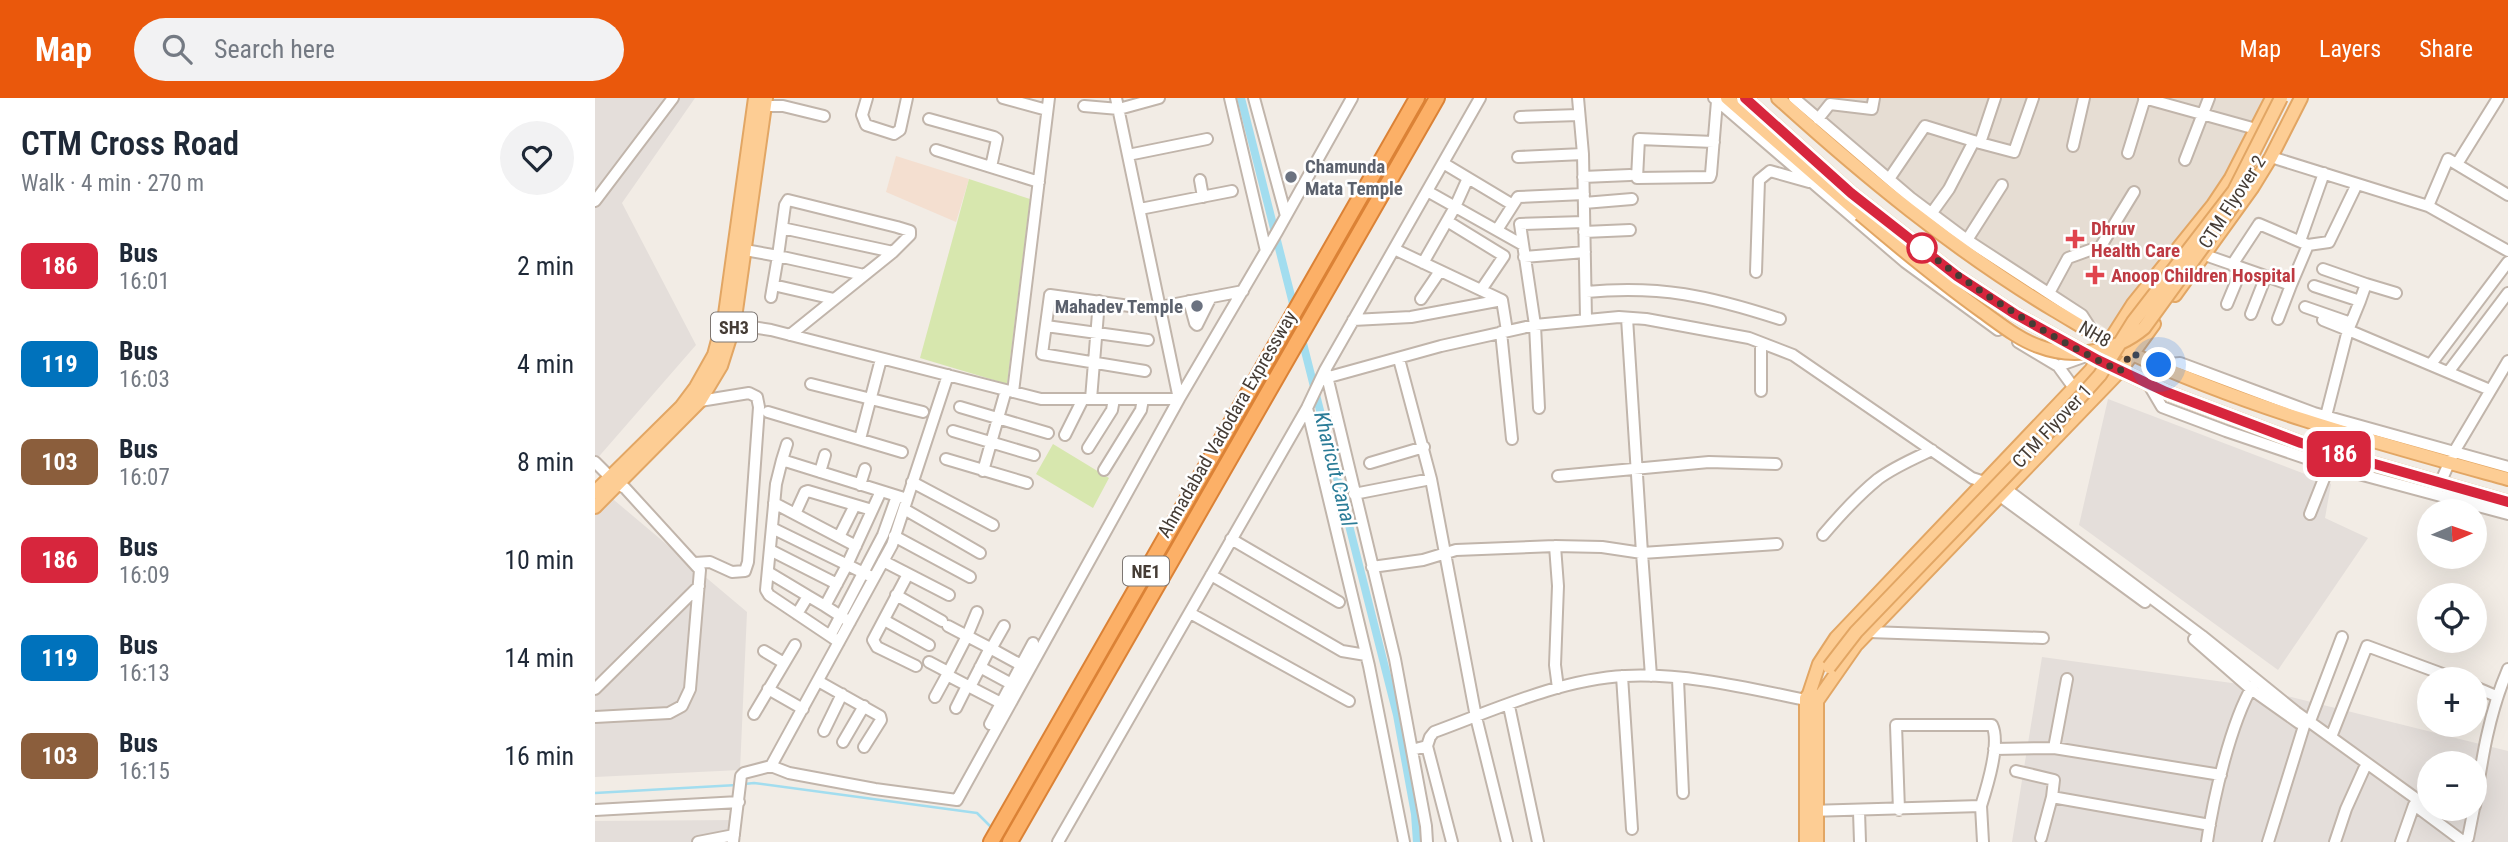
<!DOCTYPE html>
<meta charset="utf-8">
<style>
:root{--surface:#fff;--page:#f2f2f3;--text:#1f2937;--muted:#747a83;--accent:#ea580c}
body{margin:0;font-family:"Roboto Condensed",sans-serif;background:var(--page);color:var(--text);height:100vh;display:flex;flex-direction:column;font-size:26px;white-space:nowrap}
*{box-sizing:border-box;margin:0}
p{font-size:23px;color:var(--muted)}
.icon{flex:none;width:38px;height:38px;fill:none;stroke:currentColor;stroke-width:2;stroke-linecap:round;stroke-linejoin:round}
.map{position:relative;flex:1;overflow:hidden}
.side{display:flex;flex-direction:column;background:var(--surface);width:595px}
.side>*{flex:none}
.badge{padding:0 14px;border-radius:10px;font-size:24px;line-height:46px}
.needle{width:46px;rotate:88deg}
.tools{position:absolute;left:1822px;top:401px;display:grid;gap:14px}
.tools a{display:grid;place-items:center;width:70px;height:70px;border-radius:50%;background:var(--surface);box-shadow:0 7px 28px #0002;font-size:35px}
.you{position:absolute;width:35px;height:35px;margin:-18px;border:5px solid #fff;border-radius:50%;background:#1a73e8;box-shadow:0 0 0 10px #1a73e833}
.map>.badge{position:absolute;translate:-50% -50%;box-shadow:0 0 0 4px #fff}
.round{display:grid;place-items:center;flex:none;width:74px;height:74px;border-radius:37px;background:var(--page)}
.headline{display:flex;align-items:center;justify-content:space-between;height:119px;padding:0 21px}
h1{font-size:33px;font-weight:600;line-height:52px}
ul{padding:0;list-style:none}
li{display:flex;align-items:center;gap:21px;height:98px;padding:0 21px}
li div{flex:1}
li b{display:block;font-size:26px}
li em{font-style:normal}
li .badge{min-width:77px;font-weight:700;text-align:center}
header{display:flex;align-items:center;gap:42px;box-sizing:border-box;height:98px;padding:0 35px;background:var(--accent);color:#fff}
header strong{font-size:33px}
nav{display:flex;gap:38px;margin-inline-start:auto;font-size:24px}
.search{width:490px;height:63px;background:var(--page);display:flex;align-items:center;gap:18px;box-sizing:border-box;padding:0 24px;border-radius:38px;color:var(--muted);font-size:26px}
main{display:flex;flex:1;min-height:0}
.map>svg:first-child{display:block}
</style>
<header>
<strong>Map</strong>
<div class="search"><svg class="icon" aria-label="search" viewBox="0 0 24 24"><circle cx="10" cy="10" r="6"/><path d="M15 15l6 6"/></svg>Search here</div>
<nav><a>Map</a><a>Layers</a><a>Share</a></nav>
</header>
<main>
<section class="side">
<div class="headline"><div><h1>CTM Cross Road</h1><p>Walk · 4 min · 270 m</p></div><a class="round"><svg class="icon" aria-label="heart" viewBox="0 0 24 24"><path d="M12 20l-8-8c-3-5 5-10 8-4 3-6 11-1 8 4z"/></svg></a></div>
<ul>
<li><span class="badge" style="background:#d7263d;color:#fff">186</span><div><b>Bus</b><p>16:01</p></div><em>2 min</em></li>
<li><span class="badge" style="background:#0072bc;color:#fff">119</span><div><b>Bus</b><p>16:03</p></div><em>4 min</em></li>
<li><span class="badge" style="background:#8b5e3c;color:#fff">103</span><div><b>Bus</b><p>16:07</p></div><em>8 min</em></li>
<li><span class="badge" style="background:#d7263d;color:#fff">186</span><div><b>Bus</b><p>16:09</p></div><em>10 min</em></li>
<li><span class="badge" style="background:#0072bc;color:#fff">119</span><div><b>Bus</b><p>16:13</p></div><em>14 min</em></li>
<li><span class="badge" style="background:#8b5e3c;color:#fff">103</span><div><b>Bus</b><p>16:15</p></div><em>16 min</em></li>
</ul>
</section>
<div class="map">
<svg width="1913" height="744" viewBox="0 0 1913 744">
<rect width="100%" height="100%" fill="#f2ece5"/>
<!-- residential -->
<path fill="#e6ddd3" d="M1208,0H1674L1634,80L1517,235L1319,99Z"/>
<!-- commercial -->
<path fill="#f4dfd0" d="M301,58L374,81L361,124L291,94Z"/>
<!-- industrial -->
<path fill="#e4deda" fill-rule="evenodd" d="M0,0H100L27,105L101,247L0,363Z
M1513,301L1736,386L1730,420L1773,440L1683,572L1484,427Z
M0,386L152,514L145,672L0,679Z
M1447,559L1644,586L1913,653V744H1417ZM1834,665H1880V710H1834Z
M144,722L138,744H0V723Z"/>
<!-- green -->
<path fill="#d7e7ae" d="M374,81L435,101L412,286L325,260Z
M458,346L514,380L498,410L441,376Z"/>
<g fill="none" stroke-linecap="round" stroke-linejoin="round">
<!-- stream -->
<path stroke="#a2ddef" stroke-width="2.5" d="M149,686L159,685L382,715L399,732
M0,695L142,687"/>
<!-- canal -->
<path stroke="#a2ddef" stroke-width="8" d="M646,0L802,617L820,716L822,744"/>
<!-- minor casing -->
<g stroke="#c1b5ab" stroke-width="14">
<path id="minor" d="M272,0L267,17L271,27L299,36L305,32L312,0
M408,0L452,12
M521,0L584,301
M635,0L671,153
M659,0L691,118
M983,0L988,56L991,221
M1119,0L1310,164L1403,232
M1199,0L1316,100L1372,142L1487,217L1498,234
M1549,0L1661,31
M169,8H188L229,18
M489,8L524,11L564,0
M925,19L984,17
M334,21L399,39L402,41L396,69
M1223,21L1235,6L1277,11L1279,0
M1119,44L1044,41L1042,80L1115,79L1116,76C1118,51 1120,27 1122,3
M1385,45L1419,54L1438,0
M1478,48L1489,0
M341,52L444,84
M1533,55L1550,0
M533,57L612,41
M923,59L988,56
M1676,59L1833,108L1853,61L1913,97
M1590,62L1614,0
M848,65L918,107
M1862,66L1903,0
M988,79L1035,77
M1294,81L1330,28L1385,45L1400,0
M605,82L608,99
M832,93L928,147
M0,103L78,0
M989,105L1037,101
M1833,108L1913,153
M545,111L637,93
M1336,116L1354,91L1379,43
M852,123L909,158L886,192
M187,130L298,154
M902,132L923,99L989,96
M989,134L1035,132
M1372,142L1407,87
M1705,143L1729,75
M1713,147L1734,144L1762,86
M799,151L907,202L912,233
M150,152L183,158L176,199
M1610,157L1696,187L1713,147L1664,126L1637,167
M929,159L990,154
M828,165L860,109L873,80
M1728,171L1771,186
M1161,174L1164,82L1175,73L1214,84
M178,187L239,201
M1719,188L1765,203L1756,225
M991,194C1066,187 1114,198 1185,221
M1454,195L1473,160L1506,148L1539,94
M826,201L845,173
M594,203L600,225L602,227L616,199
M1765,203L1771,186L1801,195
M1632,206L1647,170
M542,209L455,197L447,256L550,273
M565,209L648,193
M1710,209L1756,225L1753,232L1895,292
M1656,216L1671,178
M1032,220L1047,455L1182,446
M1683,221L1696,187
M758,222L816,219L907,202
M1728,222L1753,232L1731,318
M131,225L176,232L446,301H584
M451,228L553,242
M906,234L917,341
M195,237L298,154L315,137V133L302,129L193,102L190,107L183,158L269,177
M1423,244L1463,268L1479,290
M1166,245V293
M804,261L836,381L881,619L912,744
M1836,266L1913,164
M1564,267L1585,265L1719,315L1913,369
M1463,268L1494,257
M1854,273L1913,195
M731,274L800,561L831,728L832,744
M734,279L846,248L940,227L1024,219L1051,221L1154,240L1198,257L1377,380L1411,391L1607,538L1701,614L1834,710
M216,286L328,314
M1554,287L1567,309L1631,333L1734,368L1913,416
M418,294L454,0
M496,301L504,203
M365,309L453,335
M712,310L774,568L809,744
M944,310L940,227L925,126L989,124
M173,314L307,354
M358,333L439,357
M470,337L488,301
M265,341L286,261
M493,350L517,312L519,301
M351,361L432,385
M187,362L192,346
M0,364L22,386L30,390L105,472L95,591L87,608L74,615L0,619
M775,365L829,349
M509,372L546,312L548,301
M388,373L411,292
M225,374L230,357
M963,378L1114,364L1181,366
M317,384L398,427
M265,387L270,371
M1842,392L1859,354L1913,263
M1398,395L1405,398L1550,504
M759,396L836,381
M179,405L200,416L210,394L213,393L277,412
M309,411L385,455
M200,416L261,448
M1715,416L1734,368
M177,430L275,478
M1228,437C1245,417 1262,398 1283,381C1299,369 1318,361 1337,352
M299,438L375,479
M244,439L260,407
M636,441L744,504
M175,452L242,486
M288,463L354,497
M100,465L115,464L137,474L150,473L153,464L164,309L162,299L154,295L105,303
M777,469L828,462L861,452L960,448
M173,474L213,498
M313,476L278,542L282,549L321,568
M616,477L747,553L771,557
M301,497L347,523
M595,515L754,603
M202,516L213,498L230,508
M289,522L334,547
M255,524L230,508L252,467L286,393
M353,528L372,538L382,514
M1274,534L1448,540
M235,538L288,437L302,398
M372,538L395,550L375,589L352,577Z
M1599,541L1656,591L1704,625
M244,544L174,497L171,492L181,386L187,362L312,401
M395,550L426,567
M396,551L409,528
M169,553L189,565
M334,564L353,574
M385,569L422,589
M1027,578L1037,731
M1083,581L1088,695
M1472,581L1459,650L1626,677
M223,583L285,618L286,622L269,649
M375,589L406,605
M1880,589L1901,598
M963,590L960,567L963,488L960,448L1007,449L1047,455L1056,578
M0,591L104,488
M173,591L208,611
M340,599L352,577
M914,608L943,744
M361,610L372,588
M159,616L200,547
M1715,623L1747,539
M395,626L438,545
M229,633L247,596
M1736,639L1772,548L1861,581
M248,644L269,608
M832,648L857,744
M1399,651L1459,650
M817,652L832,648L835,639L839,634C899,612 966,581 1030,578C1091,575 1152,590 1211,602
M176,668L297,447L353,277
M1421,673L1459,682L1457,699L1615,727
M1880,708C1887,660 1894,615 1913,571
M1822,709L1869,744
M0,712L144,704
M1304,712L1301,627H1397C1406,645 1392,689 1386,708
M1214,713L1386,708L1388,744
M1264,713L1265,744
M1446,740L1457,699
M1873,740L1879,710
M103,744L139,737
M138,744L146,678L149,675L176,668L194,675L280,691L362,702L584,301L682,134L757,0
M463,744L712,310L730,272L885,0
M1612,744C1618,701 1636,624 1658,587
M1673,744L1709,628
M1740,744L1751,711L1769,671
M1806,744L1819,707"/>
</g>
<!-- major casing -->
<g stroke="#e2a664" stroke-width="16">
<path id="major" d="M1132,0L1265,116
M1150,0L1256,95L1362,178L1420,216L1503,262L1571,294L1706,345L1913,404
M1183,0C1269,78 1359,152 1459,212C1483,226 1507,242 1533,254C1655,311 1783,345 1913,381
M1580,197L1657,90L1676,59L1706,0
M0,394L86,309L101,289L119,257L130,216L160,0
M0,409L105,303L126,268L139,227L171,0
M1214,596L1224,566L1241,540L1496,272L1538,206L1618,107L1636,80L1677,0
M1211,744V600L1214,596L1219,597
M1222,744V603L1261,547L1525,273L1559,226"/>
</g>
<!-- highway casing -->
<g stroke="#db8236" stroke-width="18">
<path id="highway" d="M396,744L822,0
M415,744L842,0"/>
</g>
<!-- minor -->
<use href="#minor" stroke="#fff" stroke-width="10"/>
<!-- major -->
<use href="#major" stroke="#fdcd94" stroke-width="12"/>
<!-- highway -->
<use href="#highway" stroke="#fcb067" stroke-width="14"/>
<!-- major-bridge casing -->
<g stroke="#e2a664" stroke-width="16" stroke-linecap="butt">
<path id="major-bridge" d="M1265,116C1305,150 1345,183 1388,214C1405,226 1423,241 1443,248C1479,262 1520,254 1549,230L1642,102
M1234,569L1261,534L1463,324L1505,277L1538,224L1639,93L1686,0"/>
</g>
<!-- major-bridge -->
<use href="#major-bridge" stroke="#fdcd94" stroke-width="12"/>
</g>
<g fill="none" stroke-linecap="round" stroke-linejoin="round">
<!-- line casing -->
<g stroke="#fff" stroke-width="16">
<path id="line" d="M1150,0L1256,95L1362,178L1420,216L1503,262L1571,294L1706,345L1913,404"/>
</g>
<!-- line -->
<use href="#line" stroke="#d7263d" stroke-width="10"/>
<!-- walk -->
<path stroke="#453c35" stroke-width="7" stroke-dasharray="0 12.6" d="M1327,150L1320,145C1384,195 1452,238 1525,273L1536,255L1564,267"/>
</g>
<!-- markers -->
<g fill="#6b7280" stroke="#fff" stroke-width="2.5">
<circle cx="696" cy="79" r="7"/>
<circle cx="602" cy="208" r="7"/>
</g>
<g fill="#e0444e" stroke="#fff" stroke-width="2.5">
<path d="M1476.5 130.5h7v7h7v7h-7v7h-7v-7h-7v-7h7z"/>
<path d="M1496.5 166.5h7v7h7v7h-7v7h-7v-7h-7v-7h7z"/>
</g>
<circle fill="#fff" stroke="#d7263d" stroke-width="3.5" cx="1327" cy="150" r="14"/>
<g text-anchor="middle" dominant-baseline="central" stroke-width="5" stroke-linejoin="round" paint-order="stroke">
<!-- shield labels -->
<g fill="#fff" stroke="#7d7672" stroke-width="2">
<rect x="116" y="214.5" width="46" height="29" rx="5"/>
<rect x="528" y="458.5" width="46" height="29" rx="5"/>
</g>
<g font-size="18" font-weight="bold" fill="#453c35">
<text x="139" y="229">SH3</text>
<text x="551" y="473">NE1</text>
</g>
<!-- worship labels -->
<g font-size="19" font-weight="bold" fill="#5b616d" stroke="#fff" text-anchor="start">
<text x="710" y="68">Chamunda<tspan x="710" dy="22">Mata Temple</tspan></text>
<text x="588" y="208" text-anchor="end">Mahadev Temple</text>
</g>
<!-- street labels -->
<g font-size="19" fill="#453c35" stroke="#fff">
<text transform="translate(1637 104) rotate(-57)">CTM Flyover 2</text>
<text transform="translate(1500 236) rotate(30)">NH8</text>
<text transform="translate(632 326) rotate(-60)">Ahmadabad Vadodara Expressway</text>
<text transform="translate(1457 328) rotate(-47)">CTM Flyover 1</text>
</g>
<!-- health labels -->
<g font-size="19" font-weight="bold" fill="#be3a42" stroke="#fff" text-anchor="start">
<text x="1496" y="130">Dhruv<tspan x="1496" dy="22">Health Care</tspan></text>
<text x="1516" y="177">Anoop Children Hospital</text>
</g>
<!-- water labels -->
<g font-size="21" font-style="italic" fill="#2b7c97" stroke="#fff">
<text transform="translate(740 371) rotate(76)">Kharicut Canal</text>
</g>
</g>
</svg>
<div class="tools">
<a><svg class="needle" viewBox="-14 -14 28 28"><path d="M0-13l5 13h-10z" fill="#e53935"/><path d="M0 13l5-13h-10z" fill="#747a83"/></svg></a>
<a><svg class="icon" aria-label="locate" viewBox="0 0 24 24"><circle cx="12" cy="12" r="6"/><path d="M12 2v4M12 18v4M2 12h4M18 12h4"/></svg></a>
<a>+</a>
<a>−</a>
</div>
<div class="you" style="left:1564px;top:267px"></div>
<b class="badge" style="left:1744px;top:356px;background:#d7263d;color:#fff">186</b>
</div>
</main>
